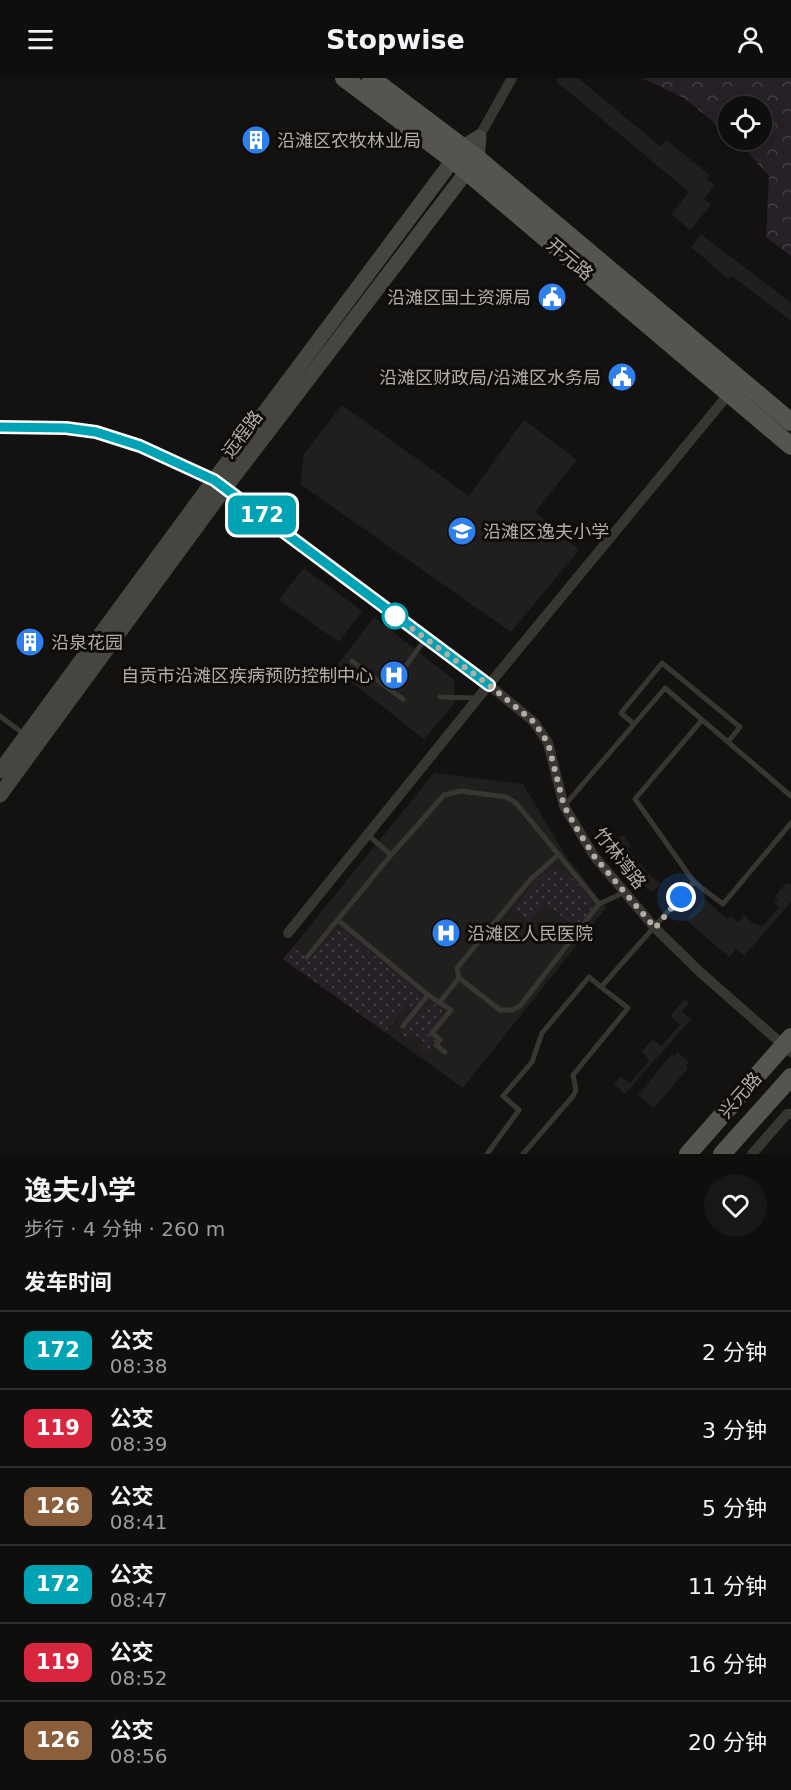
<!DOCTYPE html>
<html lang="zh">
<meta charset="utf-8">
<style>
:root{--surface:#0e0e0d;--page:#171716;--text:#f1f3f6;--muted:#9b9c9d;--line:#2e2e2e}
body{margin:0;font-family:"DejaVu Sans","Noto Sans SC",sans-serif;background:var(--page);color:var(--text);height:100vh;display:flex;flex-direction:column;font-size:22px;white-space:nowrap}
*{box-sizing:border-box;margin:0}
p{font-size:20px;color:var(--muted)}
.icon{flex:none;width:33px;height:33px;fill:none;stroke:currentColor;stroke-width:2;stroke-linecap:round;stroke-linejoin:round}
.map{position:relative;height:1076px;overflow:hidden}
.side{display:flex;flex-direction:column;background:var(--surface);flex:1}
.side>*{flex:none}
.badge{padding:0 12px;border-radius:9px;font-size:21px;line-height:39px}
.controls{position:absolute;left:718px;top:18px;display:grid;gap:12px}
.controls a{display:grid;place-items:center;width:54px;height:54px;border-radius:50%;background:var(--surface);box-shadow:0 3px 15px #0003,0 0 0 2px var(--line);font-size:30px}
.you{position:absolute;width:30px;height:30px;margin:-15px;border:4px solid #fff;border-radius:50%;background:#1a73e8;box-shadow:0 0 0 9px #1a73e833}
.map>.badge{position:absolute;translate:-50% -50%;box-shadow:0 0 0 3px #fff}
h2{padding:0 24px;font-size:22px;line-height:54px}
.round{display:grid;place-items:center;flex:none;width:63px;height:63px;border-radius:32px;background:var(--page)}
.overview{display:flex;align-items:center;justify-content:space-between;height:102px;padding:0 24px}
h1{font-size:28px;font-weight:700;line-height:45px}
ul{padding:0;list-style:none}
li{display:flex;align-items:center;gap:18px;height:78px;padding:0 24px;border-top:2px solid var(--line)}
li div{flex:1}
li b{display:block;font-size:22px}
li em{font-style:normal}
li .badge{min-width:66px;font-weight:700;text-align:center}
header{display:flex;justify-content:space-between;align-items:center;height:78px;padding:0 24px;background:var(--surface);font-size:27px;font-weight:700}
.map>svg:first-child{display:block}
</style>
<header><svg class="icon" aria-label="menu" viewBox="0 0 24 24"><path d="M4 6h16M4 12h16M4 18h16"/></svg>Stopwise<svg class="icon" aria-label="person" viewBox="0 0 24 24"><circle cx="12" cy="8" r="4"/><path d="M4 21q1-7 8-7t8 7"/></svg></header>
<div class="map">
<svg width="791" height="1076" viewBox="0 0 791 1076">
<defs>
<pattern id="grass-dots" width="8" height="8" patternUnits="userSpaceOnUse" patternTransform="scale(1.5)"><rect width="8" height="8" fill="#272027"/><path d="M2 2h.1M6 6h.1" fill="none" stroke="#443e43" stroke-width="1.8" stroke-linecap="round"/></pattern>
<pattern id="park-crowns" width="20" height="18" patternUnits="userSpaceOnUse" patternTransform="scale(1.5)"><rect width="20" height="18" fill="#272027"/><path d="M2 6a3 3 0 1 1 6 0M12 15a3 3 0 1 1 6 0" fill="none" stroke="#443e43"/></pattern>
</defs>
<rect width="100%" height="100%" fill="#131211"/>
<!-- built -->
<path fill="#201f1d" d="M558,0H578L660,68L666,62L710,97L707,101L715,107L704,121L711,127L690,152L671,136L689,114L556,3Z
M701,156L791,225V243L732,198L728,201L691,169Z
M342,327L469,418L524,342L577,382L535,434L579,472L511,554L300,406L304,376Z
M304,490L362,533L339,564L279,522Z
M374,539L454,602V626L424,661L334,591Z
M434,695L523,706L566,778L606,830L463,1010L283,881Z
M623,757L631,768L628,770L636,781L634,782L637,787L640,785L648,796L651,795V798L660,805L653,815L642,806L613,763Z
M786,805L791,807V824L744,878L736,871L729,879L686,842L704,821L727,841L730,838L738,844L744,837L755,847L756,845L762,849L779,829L774,825L778,821L775,818Z
M685,921L689,925L682,933L691,941L625,1016L614,1006L620,999L630,1005L649,983L642,973L653,961L661,968L680,947L670,938Z
M677,974L689,984L686,988L688,990L654,1030L638,1017L672,976L674,978Z"/>
<!-- grass -->
<path fill="url(#grass-dots)" d="M554,790C570,792 582,812 592,823L593,829L577,850L545,825L529,844L514,831C524,819 538,795 554,790Z
M336,852H342L350,858L422,917L413,930L408,926L385,954L283,881L293,869L310,882Z
M429,924L436,927L442,932L441,939L428,956L436,962L426,974L422,970L425,965L413,955L409,959L405,960L402,955Z"/>
<!-- park -->
<path fill="url(#park-crowns)" d="M642,0H791V178L766,159L769,98L745,71L734,62H762V28H729V57L684,20Z"/>
<g fill="none" stroke-linecap="round" stroke-linejoin="round">
<!-- lane -->
<path stroke="#373632" stroke-width="5" d="M352,583L389,611L426,560
M389,611L403,621
M440,619L478,620
M0,638L25,657
M702,642L635,721L694,804L723,826L791,745
M634,646L621,635L662,585L740,649L728,664
M565,727L665,610L791,718
M367,756L391,777L444,717L461,713L506,719L516,725L535,748L599,826L520,928L512,932H500L459,900L457,890L530,802L558,777
M599,826L625,814
M338,842L428,917L451,932L432,955L440,962L436,967L445,974
M307,879L391,777
M439,925L459,900
M403,948L428,917
M487,1076L519,1032L503,1018L532,984L542,955L589,899L601,909L694,804
M523,1076L573,1018L576,1012L573,997L628,930L601,909"/>
<!-- street -->
<path stroke="#373632" stroke-width="10" d="M479,59L512,0
M0,349L66,350L96,354L139,368L214,402L489,607L534,644L548,665L564,728L594,778L655,850L700,894L791,974
M288,855L478,620L732,312
M752,1076L787,1036H791"/>
<!-- secondary -->
<path stroke="#474540" stroke-width="15" d="M0,693L214,402L453,82L463,69L479,59L477,80L225,410L0,717"/>
<!-- primary -->
<path stroke="#56544e" stroke-width="18" d="M344,0L453,82L791,368
M371,0L477,80L791,344
M688,1076L791,959
M722,1076L791,999"/>
</g>
<g fill="none" stroke-linecap="round" stroke-linejoin="round">
<!-- line casing -->
<g stroke="#fff" stroke-width="14">
<path id="line" d="M0,349L66,350L96,354L140,368L214,402L489,607"/>
</g>
<!-- line -->
<use href="#line" stroke="#00a3b4" stroke-width="9"/>
<!-- walk -->
<path stroke="#b3ada3" stroke-width="6" stroke-dasharray="0 10.8" d="M395,538L489,607L534,644L548,665L564,728L577,751L594,778L655,850L681,819"/>
</g>
<!-- icons -->
<defs>
<g id="building-disc" transform="scale(1.5)"><circle r="9.5" fill="#2e80ed" stroke="#0e0d0c"/><path d="M-4-6H4V6H1V3H-1V6H-4ZM-2.5-4.3h1.7v1.8h-1.7ZM.8-4.3h1.7v1.8H.8ZM-2.5-1h1.7V.8h-1.7ZM.8-1h1.7V.8H.8Z" fill="#fff"/></g>
<g id="civic-disc" transform="scale(1.5)"><circle r="9.5" fill="#2e80ed" stroke="#0e0d0c"/><path d="M-.6-6.5H3V-4.5H.6V-3L4-1V1h2V6H-6V1h2V-1L-.6-3ZM-1.2 2.5V6h2.4V2.5Z" fill="#fff"/></g>
<g id="school-disc" transform="scale(1.5)"><circle r="9.5" fill="#2e80ed" stroke="#0e0d0c"/><path d="M0-5L7-2L0 1L-7-2ZM-4 1L0 2.5L4 1V4Q0 6-4 4Z" fill="#fff"/></g>
<g id="hospital-disc" transform="scale(1.5)"><circle r="9.5" fill="#2e80ed" stroke="#0e0d0c"/><path d="M-5-5h3v3.5h4V-5h3V5h-3V1.5h-4V5h-3Z" fill="#fff"/></g>
</defs>
<g fill-rule="evenodd">
<use href="#building-disc" x="256" y="62"/>
<use href="#civic-disc" x="552" y="219"/>
<use href="#civic-disc" x="622" y="299"/>
<use href="#school-disc" x="462" y="453"/>
<use href="#building-disc" x="30" y="564"/>
<use href="#hospital-disc" x="394" y="597"/>
<use href="#hospital-disc" x="446" y="855"/>
</g>
<!-- markers -->
<circle fill="#fff" stroke="#00a3b4" stroke-width="3" cx="395" cy="538" r="12"/>
<g text-anchor="middle" dominant-baseline="central" stroke-width="6" stroke-linejoin="round" paint-order="stroke">
<!-- poi labels -->
<g font-size="18" fill="#b3ada3" stroke="#0e0d0c" text-anchor="start">
<text x="277" y="62">沿滩区农牧林业局</text>
<text x="531" y="219" text-anchor="end">沿滩区国土资源局</text>
<text x="601" y="299" text-anchor="end">沿滩区财政局/沿滩区水务局</text>
<text x="483" y="453">沿滩区逸夫小学</text>
<text x="51" y="564">沿泉花园</text>
<text x="373" y="597" text-anchor="end">自贡市沿滩区疾病预防控制中心</text>
<text x="467" y="855">沿滩区人民医院</text>
</g>
<!-- street labels -->
<g font-size="18" fill="#b3ada3" stroke="#0e0d0c">
<text transform="translate(570 181) rotate(40)">开元路</text>
<text transform="translate(242 356) rotate(-53)">远程路</text>
<text transform="translate(620 780) rotate(52)">竹林湾路</text>
<text transform="translate(740 1017) rotate(-49)">兴元路</text>
</g>
</g>
</svg>
<div class="controls">
<a><svg class="icon" aria-label="locate" viewBox="0 0 24 24"><circle cx="12" cy="12" r="6"/><path d="M12 2v4M12 18v4M2 12h4M18 12h4"/></svg></a>
</div>
<div class="you" style="left:681px;top:819px"></div>
<b class="badge" style="left:262px;top:437px;background:#00a3b4;color:#fff">172</b>
</div>
<section class="side">
<div class="overview"><div><h1>逸夫小学</h1><p>步行 · 4 分钟 · 260 m</p></div><a class="round"><svg class="icon" aria-label="heart" viewBox="0 0 24 24"><path d="M12 20l-8-8c-3-5 5-10 8-4 3-6 11-1 8 4z"/></svg></a></div>
<h2>发车时间</h2>
<ul>
<li><span class="badge" style="background:#00a3b4;color:#fff">172</span><div><b>公交</b><p>08:38</p></div><em>2 分钟</em></li>
<li><span class="badge" style="background:#d7263d;color:#fff">119</span><div><b>公交</b><p>08:39</p></div><em>3 分钟</em></li>
<li><span class="badge" style="background:#8b5e3c;color:#fff">126</span><div><b>公交</b><p>08:41</p></div><em>5 分钟</em></li>
<li><span class="badge" style="background:#00a3b4;color:#fff">172</span><div><b>公交</b><p>08:47</p></div><em>11 分钟</em></li>
<li><span class="badge" style="background:#d7263d;color:#fff">119</span><div><b>公交</b><p>08:52</p></div><em>16 分钟</em></li>
<li><span class="badge" style="background:#8b5e3c;color:#fff">126</span><div><b>公交</b><p>08:56</p></div><em>20 分钟</em></li>
</ul>
</section>
